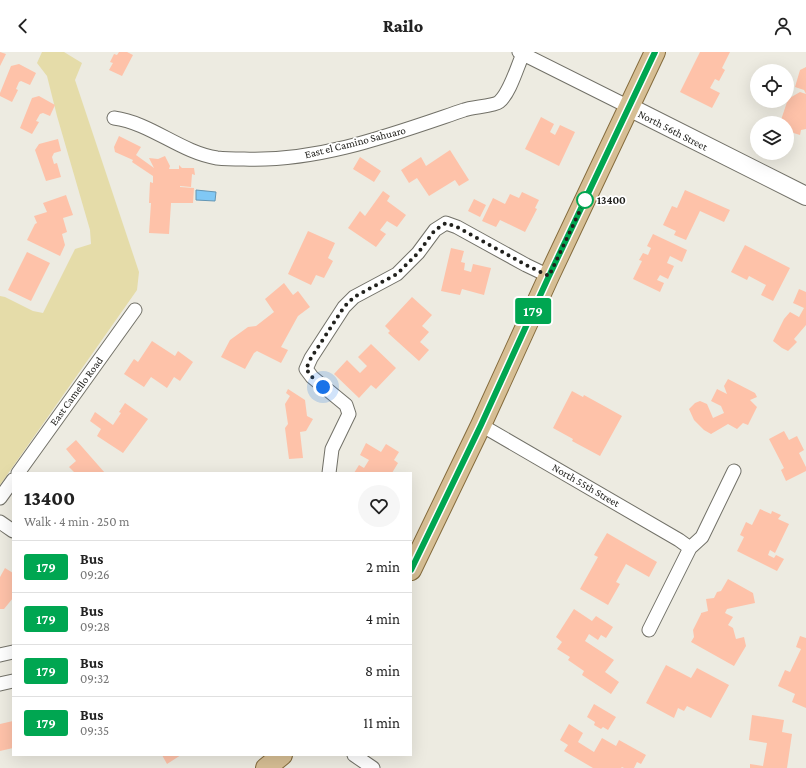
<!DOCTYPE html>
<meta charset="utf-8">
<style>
:root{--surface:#fff;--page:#f6f6f6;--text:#222;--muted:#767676;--line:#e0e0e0}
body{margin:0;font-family:"Crimson Pro",serif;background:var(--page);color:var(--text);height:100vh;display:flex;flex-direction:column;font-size:15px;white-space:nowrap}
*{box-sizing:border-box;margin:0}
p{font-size:13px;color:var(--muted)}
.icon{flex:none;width:22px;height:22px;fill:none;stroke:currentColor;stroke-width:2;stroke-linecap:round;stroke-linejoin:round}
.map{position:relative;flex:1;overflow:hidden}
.panel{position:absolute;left:12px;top:420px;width:400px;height:284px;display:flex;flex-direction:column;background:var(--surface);border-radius:0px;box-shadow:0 4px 16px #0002}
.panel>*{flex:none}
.badge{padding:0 8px;border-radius:3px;font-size:14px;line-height:26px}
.controls{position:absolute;left:750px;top:12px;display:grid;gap:8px}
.controls a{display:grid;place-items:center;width:44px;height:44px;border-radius:50%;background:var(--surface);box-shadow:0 4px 16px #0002;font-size:20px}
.you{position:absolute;width:20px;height:20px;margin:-10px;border:3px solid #fff;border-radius:50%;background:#1a73e8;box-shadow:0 0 0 6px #1a73e833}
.map>.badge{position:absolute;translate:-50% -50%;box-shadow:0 0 0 2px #fff}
.round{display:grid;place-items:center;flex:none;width:42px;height:42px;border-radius:21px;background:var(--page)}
.overview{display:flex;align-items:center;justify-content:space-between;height:68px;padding:0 12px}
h1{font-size:19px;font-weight:800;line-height:30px}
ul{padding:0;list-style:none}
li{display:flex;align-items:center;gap:12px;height:52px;padding:0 12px;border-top:1px solid var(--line)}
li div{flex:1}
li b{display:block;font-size:15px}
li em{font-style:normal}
li .badge{min-width:44px;font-weight:700;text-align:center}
header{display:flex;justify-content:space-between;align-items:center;height:52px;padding:0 12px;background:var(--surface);font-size:18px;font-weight:800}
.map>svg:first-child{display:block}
</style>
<header><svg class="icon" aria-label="back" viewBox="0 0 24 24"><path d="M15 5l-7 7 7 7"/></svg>Railo<svg class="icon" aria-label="person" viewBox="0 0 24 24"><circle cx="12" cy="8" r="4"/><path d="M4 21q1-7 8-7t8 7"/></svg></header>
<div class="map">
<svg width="806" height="716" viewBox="0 0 806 716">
<rect width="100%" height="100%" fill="#edebe1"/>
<!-- green -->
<path fill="#e5dca9" d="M42,0H64L82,11L75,28L139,220L137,238L0,433V244L5,245L33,259L43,261L75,197L91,192L90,178L57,64L47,24L37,11Z"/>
<!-- water -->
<path fill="#80c8f5" stroke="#6496b4" d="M196,138L216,140L215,149L196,148Z"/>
<!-- building -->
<path fill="#fec2a9" d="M0,0L6,2L0,14Z
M119,0H127L133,3L122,24L109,18L113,11L110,10L114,2L117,3Z
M700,0H730L722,16L725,18L719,29L715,27L710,36L720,41L712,56L680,40Z
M19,12L36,21L30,33L21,29L19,30L16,37L18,38L12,50L0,44V41L11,14Z
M806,15V77L801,78L800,83L787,79V71H780L788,47L800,40L806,42L804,38L795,35L800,18Z
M39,44L55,53L50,64L43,61L40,62L36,69L39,70L32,82L20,76L32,46Z
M541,65L554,72L550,80L555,83L560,73L575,80L559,114L525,97Z
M119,84L141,95L136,103L154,116L149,106L158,107L165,104L170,114L169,117H179V113L182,116H194L195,123L192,122L191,135L180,134V135L194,136L193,151H171L169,182L149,181L151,151H149L150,130L153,131V124L132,110L133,108L115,100L114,95Z
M58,87L61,99L54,101L52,105L54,112L57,111L61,125L46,129L35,98L39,92Z
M450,98L469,128L459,134L455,128L429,144L417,126L409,131L401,118L421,105L426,114Z
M360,105L381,119L374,130L353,117Z
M685,138L730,158L724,170L700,159L686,188L674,183L676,179L663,173L672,154L677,156Z
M383,139L390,144L387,149L406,163L397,175L387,169L380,178L386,182L376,195L348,176L360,159L365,164Z
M522,140L539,148L535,156L537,157L525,180L500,168L496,175L482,169L493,146L505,152L510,142L519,146Z
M66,143L73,163L63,166L67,180L62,182L65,193L60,204L27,188L35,172L37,171L34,164L47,160L43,151Z
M474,147L486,153L480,165L468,159Z
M308,179L335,191L328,206L333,209L324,226L316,223L311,233L288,222Z
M653,182L687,198L682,210L670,204L667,211L674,214L668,227L660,223L657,228L664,231L660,240L633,227L642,209L639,208L643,201L648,203L651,196L647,194Z
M745,193L790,216L773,249L761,243L766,233L749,224L747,228L731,220Z
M451,196L464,199L461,210L465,211L464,218L471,220L473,212L491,216L484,243L462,237L460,243L441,239Z
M27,200L50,211L31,249L8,238Z
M284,231L293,243L298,239L310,255L298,264L281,295L288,298L281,311L257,299L254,301L245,317L221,305L230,288L248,275L256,274L274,260L265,247Z
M799,237L806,240V273L794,287L797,290L788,299L782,296L773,289L784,267L790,260L799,265L804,256L793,251Z
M412,245L432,263L422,274L429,280L420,290L429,298L419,309L388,281L390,279L385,274Z
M152,289L175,304L178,299L193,310L180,329L174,325L167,336L151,325L144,335L124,322L134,307L138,310Z
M371,292L396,316L376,337L371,333L359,346L334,322L347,308L360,321L367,314L358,305Z
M728,327L755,341L757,345L750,348L757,355L748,373L743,371L737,377L728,372L711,382L704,378L694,368L689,357L695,351L700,349L707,352L713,366L724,361L721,354L711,349L717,337L727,342L724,334Z
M288,337L305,348L307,364L313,367L306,379L300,380L303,406L289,407L285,376L288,372L285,352L290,344L286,341Z
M572,339L583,345L584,343L622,364L600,404L572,389L573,387L553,376Z
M125,351L148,367L123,401L97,384L101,377L90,369L95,360L113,373L121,361L119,360Z
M784,379L789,388L797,384L804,398L799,401L806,415V419L786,429L781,418L784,416L769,387Z
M76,388L105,421H75L69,415L76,409L66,397Z
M366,391L381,400L386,392L399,400L394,408L398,411L392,421H354L359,413L364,416L369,408L360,403Z
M760,457L771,462L772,459L781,463L778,467L789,472L775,501L770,498L768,503L774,506L776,503L784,507L777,519L737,499L744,485L740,483L746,470L752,473Z
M607,481L657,510L649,525L626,512L616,530L620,532L608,553L580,537L598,505L594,503Z
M5,516L13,521V546L4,557H0V525Z
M728,527L753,541L755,551L727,557L725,561L733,565L728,573L733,576L736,587L744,585L746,594L734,614L691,590L694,585L693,578L701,562V561L708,559L706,547L714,546L717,540L721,539Z
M574,557L592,569L596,564L613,575L606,586L601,583L598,588L589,582L585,589L614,608L605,620L619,630L611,642L582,623L584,619L568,608L570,605L557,597L562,590L556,585Z
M800,584L806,586V656L792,650L795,642L778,634L785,618L790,620L801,597L796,595Z
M666,613L691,626L697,616L729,633L711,666L687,654L684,659L678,656L674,666L646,651Z
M594,652L616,665L608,678L603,675L601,677L594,673L595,670L587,665Z
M752,663L784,668L782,680L792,682L787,716H750V712L763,714L767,691L749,688Z
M13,669V696L0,699V672Z
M569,672L583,681L578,690L594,700L602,686L616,694L619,688L646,703L641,712L637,710L634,716H624L622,715L621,716H593L564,699L568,693L560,688Z
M162,703H181L167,712Z"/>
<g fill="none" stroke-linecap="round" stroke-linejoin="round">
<!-- minor casing -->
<g stroke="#727168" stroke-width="15">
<path id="minor" d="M519,0L629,55
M114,66C151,71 180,100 217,106C226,107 235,107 244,107C320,110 393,82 464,58C472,55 494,54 499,50C510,41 517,15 523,2
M481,373L679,488L690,496
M18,421L135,258
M329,421L332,397L349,362L346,353L312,325L306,317L311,306L344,255L354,245L397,222L418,201L435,178L446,171L457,175L526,213L549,224
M0,446L13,428
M0,470L13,479
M649,578L690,496L702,485L734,419
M0,603L13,600
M0,632L13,629
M354,703L373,716"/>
</g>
<!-- secondary casing -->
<g stroke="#727168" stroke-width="20">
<path id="secondary" d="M629,55L806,144"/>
</g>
<!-- primary casing -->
<g stroke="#846b3c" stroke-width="22">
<path id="primary" d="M411,518L481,373L549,224L655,0
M266,716L282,703"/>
</g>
<!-- minor -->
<use href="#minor" stroke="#fff" stroke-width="13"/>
<!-- secondary -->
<use href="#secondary" stroke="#fff" stroke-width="18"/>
<!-- primary -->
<use href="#primary" stroke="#d6be94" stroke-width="20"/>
</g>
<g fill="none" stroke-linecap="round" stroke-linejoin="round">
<!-- line casing -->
<g stroke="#fff" stroke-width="9">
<path id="line" d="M411,518L481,373L549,224L655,0"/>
</g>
<!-- line -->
<use href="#line" stroke="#00a651" stroke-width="6"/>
<!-- walk -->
<path stroke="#21211d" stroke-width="4" stroke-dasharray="0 7.2" d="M323,335L312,325L306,317L311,306L344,255L354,245L397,222L418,201L435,178L446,171L457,175L526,213L549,224L585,148"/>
</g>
<!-- markers -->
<circle fill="#fff" stroke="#00a651" stroke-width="2" cx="585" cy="148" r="8"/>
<g text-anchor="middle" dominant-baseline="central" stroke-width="3.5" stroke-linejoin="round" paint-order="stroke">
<!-- street labels -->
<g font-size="11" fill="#21211d" stroke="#fff">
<text transform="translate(673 78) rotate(27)">North 56th Street</text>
<text transform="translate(355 90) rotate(-14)">East el Camino Sahuaro</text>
<text transform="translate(76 339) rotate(-54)">East Camello Road</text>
<text transform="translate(586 433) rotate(30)">North 55th Street</text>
</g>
<!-- stop labels -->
<g font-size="11" font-weight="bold" fill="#21211d" stroke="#fff" text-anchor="start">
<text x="597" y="148">13400</text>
</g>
</g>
</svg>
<div class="controls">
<a><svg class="icon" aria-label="locate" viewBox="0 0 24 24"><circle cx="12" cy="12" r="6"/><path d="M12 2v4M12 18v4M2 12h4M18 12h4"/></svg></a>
<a><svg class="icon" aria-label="layers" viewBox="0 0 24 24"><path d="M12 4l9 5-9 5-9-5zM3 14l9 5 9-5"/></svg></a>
</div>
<div class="you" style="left:323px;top:335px"></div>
<b class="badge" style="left:533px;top:259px;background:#00a651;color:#fff">179</b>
<section class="panel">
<div class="overview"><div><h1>13400</h1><p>Walk · 4 min · 250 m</p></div><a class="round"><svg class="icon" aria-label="heart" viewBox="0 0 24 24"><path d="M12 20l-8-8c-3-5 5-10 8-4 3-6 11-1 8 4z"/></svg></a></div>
<ul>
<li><span class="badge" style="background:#00a651;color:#fff">179</span><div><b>Bus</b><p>09:26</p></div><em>2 min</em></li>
<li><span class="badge" style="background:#00a651;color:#fff">179</span><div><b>Bus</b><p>09:28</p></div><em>4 min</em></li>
<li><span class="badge" style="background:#00a651;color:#fff">179</span><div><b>Bus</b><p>09:32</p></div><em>8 min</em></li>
<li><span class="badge" style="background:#00a651;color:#fff">179</span><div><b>Bus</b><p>09:35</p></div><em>11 min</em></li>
</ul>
</section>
</div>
